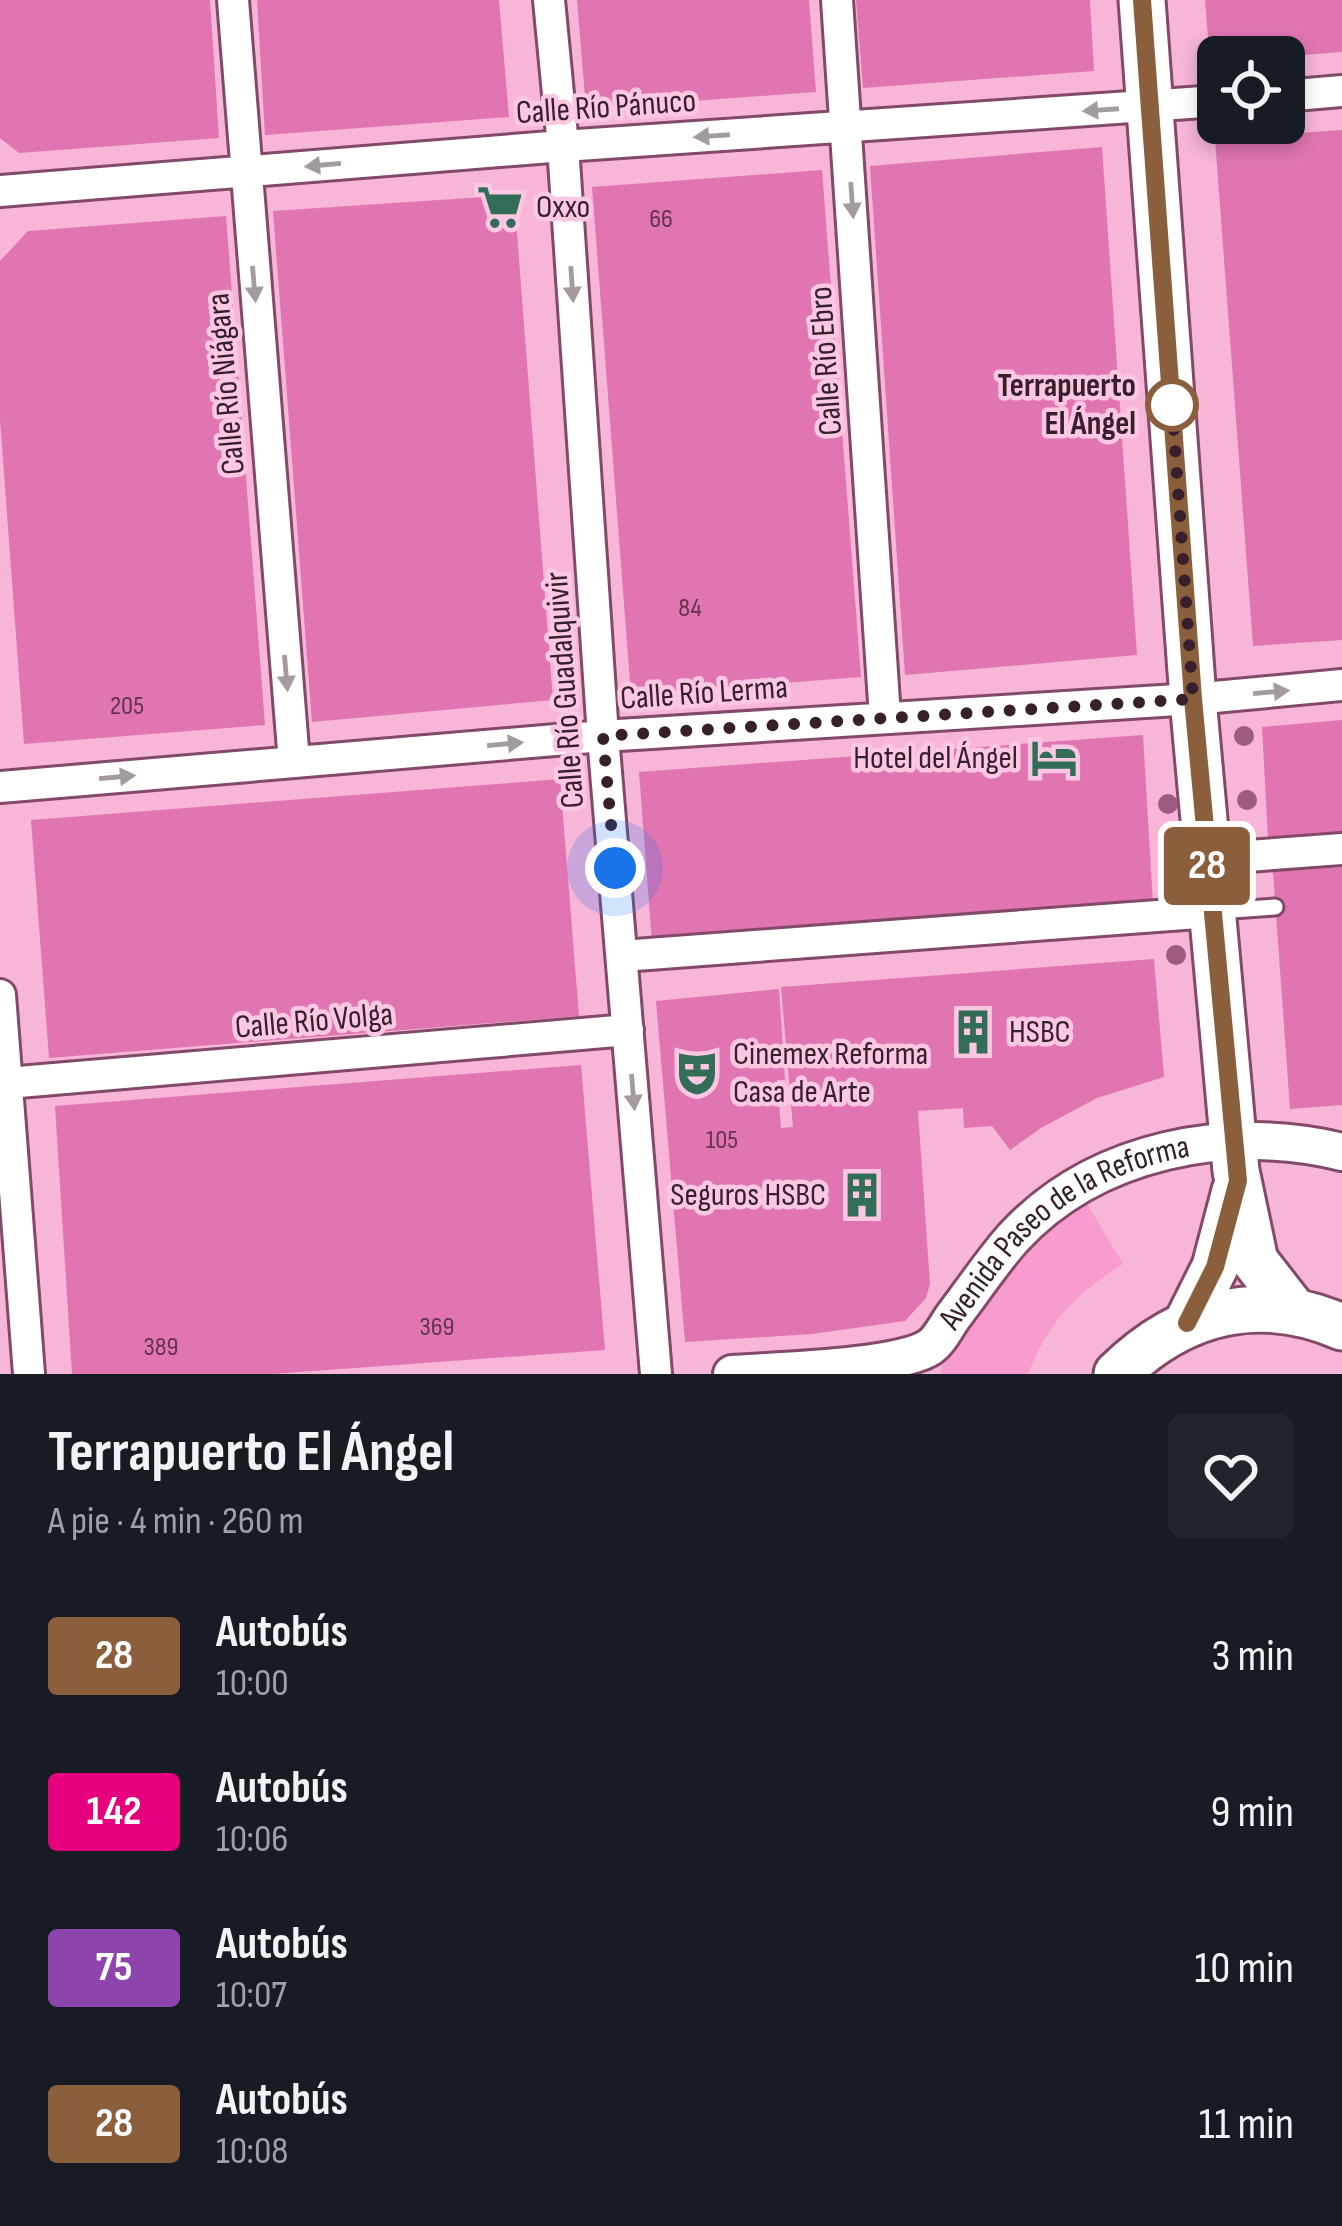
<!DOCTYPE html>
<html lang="es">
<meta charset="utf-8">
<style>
:root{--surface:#171b24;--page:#20242c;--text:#f1f3f6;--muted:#9ea1a6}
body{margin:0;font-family:"Sofia Sans Condensed",sans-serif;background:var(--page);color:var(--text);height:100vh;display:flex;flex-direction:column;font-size:45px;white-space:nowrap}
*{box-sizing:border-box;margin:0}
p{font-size:39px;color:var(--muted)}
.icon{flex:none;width:66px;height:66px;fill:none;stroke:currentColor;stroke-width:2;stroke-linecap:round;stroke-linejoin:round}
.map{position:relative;height:1374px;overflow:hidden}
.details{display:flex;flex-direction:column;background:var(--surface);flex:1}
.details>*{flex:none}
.badge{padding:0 24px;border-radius:9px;font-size:42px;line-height:78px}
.controls{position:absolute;left:1197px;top:36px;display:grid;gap:24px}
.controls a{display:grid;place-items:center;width:108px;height:108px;border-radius:18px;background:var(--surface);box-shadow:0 6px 18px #0003;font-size:60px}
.you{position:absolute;width:60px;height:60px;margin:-30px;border:9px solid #fff;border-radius:50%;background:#1a73e8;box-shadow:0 0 0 18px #1a73e833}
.map>.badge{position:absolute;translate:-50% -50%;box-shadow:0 0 0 6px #fff}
.round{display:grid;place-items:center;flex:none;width:126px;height:126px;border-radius:18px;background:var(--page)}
.headline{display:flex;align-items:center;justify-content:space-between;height:204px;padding:0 48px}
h1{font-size:57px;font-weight:700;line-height:90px}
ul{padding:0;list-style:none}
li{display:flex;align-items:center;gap:36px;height:156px;padding:0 48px}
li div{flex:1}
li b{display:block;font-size:45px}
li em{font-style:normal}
li .badge{min-width:132px;font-weight:700;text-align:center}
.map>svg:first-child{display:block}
</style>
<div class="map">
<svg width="1342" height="1374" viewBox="0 0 1342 1374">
<rect width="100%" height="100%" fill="#f7b5d7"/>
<!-- green -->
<path fill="#f89bce" d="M1087,1204L1123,1264C1075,1294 1049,1321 1028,1374H941L943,1350L1014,1259L1052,1224Z"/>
<!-- building -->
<path fill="#e175b2" d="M0,0H210L219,138L19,153L0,138Z
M257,0H499L509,117L265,135Z
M577,0H809L816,92L586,109Z
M856,0H1090L1094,71L863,88Z
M1205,0H1342V52L1279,57H1218V61L1210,62Z
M1342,130V640L1253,646L1215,139Z
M1102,147L1137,655L905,675L870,166Z
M822,170L861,677L631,695L592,187Z
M514,195L553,700L312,722L273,211Z
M226,216L265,725L24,744L0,419V261L28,231Z
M1342,720V832L1268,839L1262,727Z
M1143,735L1153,904L652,942L639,772Z
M560,779L579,1016L49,1058L31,820Z
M1342,867V1105L1290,1109L1273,872Z
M1154,959L1164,1077L1097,1098L1041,1128L1010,1150L992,1126L964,1128L963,1108L918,1111L930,1284L926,1298L905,1321L812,1334L685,1342L656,1001L779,989L785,1080H777L781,1128L793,1127L781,987Z
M581,1065L605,1350L272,1374H72L55,1106Z"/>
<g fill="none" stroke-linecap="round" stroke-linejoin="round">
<!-- service casing -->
<g stroke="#824969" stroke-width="21">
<path id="service" d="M1218,911L1275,907"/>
</g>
<!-- minor casing -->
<g stroke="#824969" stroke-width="36">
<path id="minor" d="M233,0L294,762
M549,0L563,146L603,736L656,1374
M837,0L885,717
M1284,96L1342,91
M0,191L563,146L1218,101
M0,787L603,736L1193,699L1342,685
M1207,859L1342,849
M622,956L1211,912
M0,995L29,1374
M7,1083L628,1030"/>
</g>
<!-- tertiary casing -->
<g stroke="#824969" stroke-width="42">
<g id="tertiary">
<path id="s1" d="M732,1374C774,1371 899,1368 930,1347C939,1341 946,1327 952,1318C972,1292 991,1263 1013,1238C1095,1149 1228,1124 1342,1152"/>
</g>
</g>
<!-- primary casing -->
<g stroke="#824969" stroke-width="51">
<path id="primary" d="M1142,0L1193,699L1236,1171L1255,1261L1294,1311
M1187,1323L1215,1267L1235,1191
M1117,1374C1181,1311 1258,1291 1342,1327"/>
</g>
<!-- service -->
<use href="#service" stroke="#fff" stroke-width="15"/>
<!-- minor -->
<use href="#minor" stroke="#fff" stroke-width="30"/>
<!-- tertiary -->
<use href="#tertiary" stroke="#fff" stroke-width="36"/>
<!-- primary -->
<use href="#primary" stroke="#fff" stroke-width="45"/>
</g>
<!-- trees -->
<g fill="#9e5b82">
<circle cx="1244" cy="736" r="10"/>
<circle cx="1247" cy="800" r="10"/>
<circle cx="1168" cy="804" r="10"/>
<circle cx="1171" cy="875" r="10"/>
<circle cx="1176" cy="955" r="10"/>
</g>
<!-- one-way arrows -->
<defs><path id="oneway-solid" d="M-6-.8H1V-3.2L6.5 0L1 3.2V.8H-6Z" transform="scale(3)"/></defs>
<g fill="#a59aa0">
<use href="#oneway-solid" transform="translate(1101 110) rotate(176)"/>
<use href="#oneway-solid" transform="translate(712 136) rotate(176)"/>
<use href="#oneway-solid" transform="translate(323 165) rotate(175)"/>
<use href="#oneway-solid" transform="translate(852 200) rotate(86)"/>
<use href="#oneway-solid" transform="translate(254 284) rotate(85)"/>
<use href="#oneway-solid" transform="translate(572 284) rotate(86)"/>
<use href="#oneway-solid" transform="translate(286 673) rotate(85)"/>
<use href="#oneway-solid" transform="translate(1271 692) rotate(-5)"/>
<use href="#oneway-solid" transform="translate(505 744) rotate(-5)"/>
<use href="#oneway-solid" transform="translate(117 777) rotate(-5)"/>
<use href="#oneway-solid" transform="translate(633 1092) rotate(85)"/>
</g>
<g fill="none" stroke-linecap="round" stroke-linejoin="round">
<!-- line casing -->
<g stroke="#fff" stroke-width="27">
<path id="line" d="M1142,0L1193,699L1238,1181L1215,1267L1187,1323"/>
</g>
<!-- line -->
<use href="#line" stroke="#8b5e3c" stroke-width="18"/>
<!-- walk -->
<path stroke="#371f2c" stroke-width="12" stroke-dasharray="0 21.6" d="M615,868L603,736L1193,699L1172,405"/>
</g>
<!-- icons -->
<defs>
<g id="supermarket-bare" transform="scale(3.6)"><path d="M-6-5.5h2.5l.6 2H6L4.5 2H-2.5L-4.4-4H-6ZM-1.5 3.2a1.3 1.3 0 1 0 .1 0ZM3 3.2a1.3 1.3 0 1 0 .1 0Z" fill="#326d57" stroke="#fcc7e2" stroke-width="2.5" paint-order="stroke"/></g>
<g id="hotel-bare" transform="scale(3.6)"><path d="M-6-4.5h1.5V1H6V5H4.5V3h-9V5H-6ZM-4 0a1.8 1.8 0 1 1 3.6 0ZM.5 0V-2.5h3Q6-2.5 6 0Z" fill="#326d57" stroke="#fcc7e2" stroke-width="2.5" paint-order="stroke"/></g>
<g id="building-bare" transform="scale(3.6)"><path d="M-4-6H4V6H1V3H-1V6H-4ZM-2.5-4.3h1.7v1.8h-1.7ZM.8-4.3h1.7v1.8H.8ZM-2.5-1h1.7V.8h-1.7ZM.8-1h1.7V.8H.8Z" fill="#326d57" stroke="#fcc7e2" stroke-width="2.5" paint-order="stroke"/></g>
<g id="theatre-bare" transform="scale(3.6)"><path d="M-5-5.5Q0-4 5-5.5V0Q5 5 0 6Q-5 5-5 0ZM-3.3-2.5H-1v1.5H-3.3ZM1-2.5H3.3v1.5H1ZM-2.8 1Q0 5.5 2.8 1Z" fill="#326d57" stroke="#fcc7e2" stroke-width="2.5" paint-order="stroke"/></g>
</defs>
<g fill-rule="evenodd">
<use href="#supermarket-bare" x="500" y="207"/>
<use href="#hotel-bare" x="1054" y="758"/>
<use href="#building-bare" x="973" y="1032"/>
<use href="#theatre-bare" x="697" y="1073"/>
<use href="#building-bare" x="862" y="1195"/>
</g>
<!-- markers -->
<circle fill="#fff" stroke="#8b5e3c" stroke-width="6" cx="1172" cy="405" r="24"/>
<g text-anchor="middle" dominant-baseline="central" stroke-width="9" stroke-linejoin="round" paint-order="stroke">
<!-- number labels -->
<g font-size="27" fill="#62344e">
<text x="661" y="219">66</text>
<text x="690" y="608">84</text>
<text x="127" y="706">205</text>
<text x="722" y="1140">105</text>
<text x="437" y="1327">369</text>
<text x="161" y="1347">389</text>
</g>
<!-- street labels -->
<g font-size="33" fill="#371f2c" stroke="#fcc7e2">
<text transform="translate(606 107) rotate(-4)">Calle Río Pánuco</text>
<text transform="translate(826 361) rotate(-94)">Calle Río Ebro</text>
<text transform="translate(226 384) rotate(-95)">Calle Río Niágara</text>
<text transform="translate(565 690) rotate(-94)">Calle Río Guadalquivir</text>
<text transform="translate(704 693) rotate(-4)">Calle Río Lerma</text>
<text transform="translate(314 1021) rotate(-5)">Calle Río Volga</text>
<text stroke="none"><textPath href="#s1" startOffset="384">Avenida Paseo de la Reforma</textPath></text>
</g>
<!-- poi labels -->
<g font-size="33" fill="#371f2c" stroke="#fcc7e2" text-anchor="start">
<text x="536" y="207">Oxxo</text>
<text x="1018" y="758" text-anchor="end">Hotel del Ángel</text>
<text x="1009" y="1032">HSBC</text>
<text x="733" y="1054">Cinemex Reforma<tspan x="733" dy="38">Casa de Arte</tspan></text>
<text x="826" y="1195" text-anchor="end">Seguros HSBC</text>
</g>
<!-- stop labels -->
<g font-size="33" font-weight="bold" fill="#371f2c" stroke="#fcc7e2" text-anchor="end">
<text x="1136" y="386">Terrapuerto<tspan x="1136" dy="38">El Ángel</tspan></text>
</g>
</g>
</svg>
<div class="controls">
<a><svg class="icon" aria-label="locate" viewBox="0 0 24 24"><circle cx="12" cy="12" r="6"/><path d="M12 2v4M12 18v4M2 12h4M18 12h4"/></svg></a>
</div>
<div class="you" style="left:615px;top:868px"></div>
<b class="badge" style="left:1207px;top:866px;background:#8b5e3c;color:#fff">28</b>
</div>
<section class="details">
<div class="headline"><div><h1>Terrapuerto El Ángel</h1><p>A pie · 4 min · 260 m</p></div><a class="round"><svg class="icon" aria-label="heart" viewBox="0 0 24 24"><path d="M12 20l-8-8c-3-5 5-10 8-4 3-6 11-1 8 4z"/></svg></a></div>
<ul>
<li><span class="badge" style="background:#8b5e3c;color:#fff">28</span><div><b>Autobús</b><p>10:00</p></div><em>3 min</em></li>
<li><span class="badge" style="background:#e6007e;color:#fff">142</span><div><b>Autobús</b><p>10:06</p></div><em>9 min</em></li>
<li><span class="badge" style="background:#8e44ad;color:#fff">75</span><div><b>Autobús</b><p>10:07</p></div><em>10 min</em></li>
<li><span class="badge" style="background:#8b5e3c;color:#fff">28</span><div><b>Autobús</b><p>10:08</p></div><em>11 min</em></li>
</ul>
</section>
